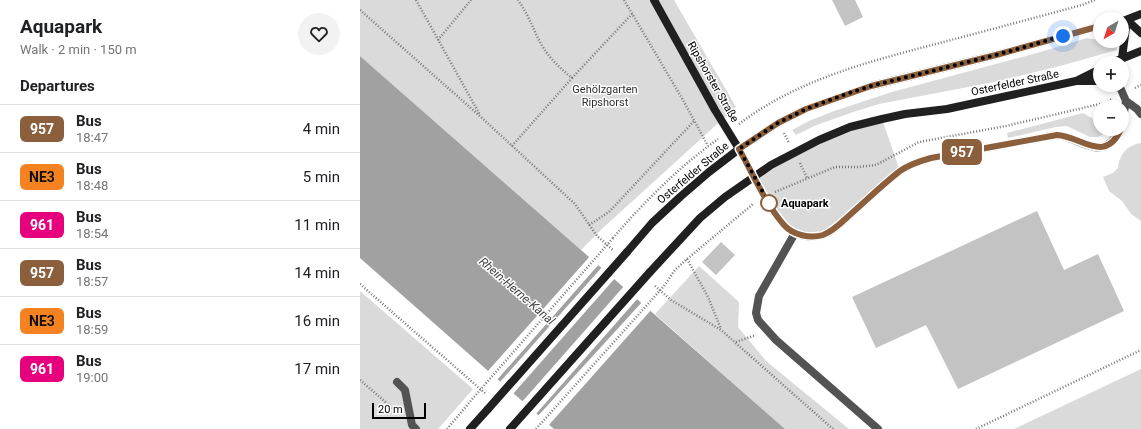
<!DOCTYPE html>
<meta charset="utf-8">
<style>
:root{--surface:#fff;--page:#f2f2f2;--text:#202124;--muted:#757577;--line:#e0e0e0}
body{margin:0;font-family:Roboto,sans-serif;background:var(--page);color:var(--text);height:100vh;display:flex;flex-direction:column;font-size:15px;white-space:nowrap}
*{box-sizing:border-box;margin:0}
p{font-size:13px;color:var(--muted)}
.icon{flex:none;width:22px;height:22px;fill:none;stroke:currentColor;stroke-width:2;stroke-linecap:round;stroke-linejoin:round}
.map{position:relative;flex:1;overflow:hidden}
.drawer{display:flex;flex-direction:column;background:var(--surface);width:360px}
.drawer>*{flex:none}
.badge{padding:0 8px;border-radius:6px;font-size:14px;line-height:26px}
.needle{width:26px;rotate:219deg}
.buttons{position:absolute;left:733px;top:12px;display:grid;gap:8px}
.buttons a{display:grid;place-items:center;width:36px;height:36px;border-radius:50%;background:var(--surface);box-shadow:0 2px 6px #0003;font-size:20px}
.scale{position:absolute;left:12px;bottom:10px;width:54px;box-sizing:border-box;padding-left:4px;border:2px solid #000;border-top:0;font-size:11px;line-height:14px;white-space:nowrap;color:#000;-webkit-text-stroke:3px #fff;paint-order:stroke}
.you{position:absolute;width:20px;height:20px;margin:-10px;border:3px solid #fff;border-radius:50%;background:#1a73e8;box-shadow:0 0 0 6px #1a73e833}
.map>.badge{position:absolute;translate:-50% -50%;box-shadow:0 0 0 2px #fff}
h2{padding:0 20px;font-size:15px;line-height:36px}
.round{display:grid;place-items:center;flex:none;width:42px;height:42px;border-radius:21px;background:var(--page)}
.overview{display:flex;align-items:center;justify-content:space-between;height:68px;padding:0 20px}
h1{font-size:19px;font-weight:700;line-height:30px}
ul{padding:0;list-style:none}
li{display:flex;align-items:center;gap:12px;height:48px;padding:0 20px;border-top:1px solid var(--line)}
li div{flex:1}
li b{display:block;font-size:15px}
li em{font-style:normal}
li .badge{min-width:44px;font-weight:700;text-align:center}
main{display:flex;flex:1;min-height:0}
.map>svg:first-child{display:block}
</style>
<main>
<section class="drawer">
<div class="overview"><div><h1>Aquapark</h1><p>Walk · 2 min · 150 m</p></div><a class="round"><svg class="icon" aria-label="heart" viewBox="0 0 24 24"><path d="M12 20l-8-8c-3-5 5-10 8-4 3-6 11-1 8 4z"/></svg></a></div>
<h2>Departures</h2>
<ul>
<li><span class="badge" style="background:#8b5e3c;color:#fff">957</span><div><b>Bus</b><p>18:47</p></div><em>4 min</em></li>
<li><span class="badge" style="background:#f58220;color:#111">NE3</span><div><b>Bus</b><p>18:48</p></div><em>5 min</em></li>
<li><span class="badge" style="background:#e6007e;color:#fff">961</span><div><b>Bus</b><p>18:54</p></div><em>11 min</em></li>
<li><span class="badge" style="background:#8b5e3c;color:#fff">957</span><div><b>Bus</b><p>18:57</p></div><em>14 min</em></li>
<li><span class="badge" style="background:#f58220;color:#111">NE3</span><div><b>Bus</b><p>18:59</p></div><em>16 min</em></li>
<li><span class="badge" style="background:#e6007e;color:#fff">961</span><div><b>Bus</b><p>19:00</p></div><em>17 min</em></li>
</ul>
</section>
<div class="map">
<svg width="781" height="429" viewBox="0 0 781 429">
<rect width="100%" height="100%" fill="#fff"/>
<!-- green -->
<path fill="#dadada" d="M0,0H314L376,107L244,227L221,250L0,56Z
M727,38C737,40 746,40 756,45L757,50L700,66L634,82L519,104L493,112L454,126L436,135L432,130L449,121L474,111L532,92L677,53Z
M723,113L740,123V129H751L750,131L738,137H730L707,126L696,127L648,138L647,133Z
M523,122L539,168L468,232L447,236L426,226L396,177L412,166L490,129Z
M781,143V221L771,214L762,201L749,191L743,177L753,173L758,168C759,155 767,145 781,143Z
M339,266L379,302L378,327L406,361L489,429H425L295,314Z
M0,291L113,389L78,429H0Z
M781,369V429H654Z"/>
<!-- water -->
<path fill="#a1a1a1" d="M0,56L425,429H194L0,258Z"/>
<!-- pier -->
<path fill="#fff" d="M231,255L240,263L136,381L127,372Z
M243,266L256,277L152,395L139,383Z
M265,285L279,297L175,415L161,403Z
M283,301L292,309L188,426L177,417Z"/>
<!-- building -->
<path fill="#c3c3c3" d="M472,0H495L503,17L485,26Z
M677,211L704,270L738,254L764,311L598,389L566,325L516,348L492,297Z
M361,242L375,255L356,275L342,262Z"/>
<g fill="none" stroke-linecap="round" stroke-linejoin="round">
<!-- path -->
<path stroke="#757575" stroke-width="2.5" stroke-dasharray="1 2" stroke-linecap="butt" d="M56,0L120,115
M264,0L323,100L348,146
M0,10L122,118L215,204L237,236L253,250
M78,40L111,0
M212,78L272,14
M775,88L781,85
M379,124C437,80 507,62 576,44C625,31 674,18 722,5L735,0
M424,133L429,143
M152,146L212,78C200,68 189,58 181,44C173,29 168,14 158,0
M440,163L447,178
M415,192L475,167H498L516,165L559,142L646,126L744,103L752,99
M229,225L249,212L334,121
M253,238C284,202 319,167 358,139
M327,259L348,297L361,329
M0,284L126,394
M295,286L311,300L361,330L473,429
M304,286L315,270L327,259L393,204
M376,342L396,335
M0,380L36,411
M87,429L114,397
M616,429L781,350"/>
<!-- lane -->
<path stroke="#535353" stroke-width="8" d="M37,382L45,390L52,425L56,429"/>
<!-- street -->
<path stroke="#535353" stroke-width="8" d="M759,85L766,101L762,124
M766,101L777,109L781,114
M379,149C393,174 405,203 424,225C433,235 450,239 463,235C474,231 482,222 490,215C506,200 523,184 540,171C550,164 560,161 571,158L697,135C715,136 735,157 751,142C755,138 759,134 761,129
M435,233L399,296L396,313L398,320L416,340L518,429"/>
<!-- secondary -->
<path stroke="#202020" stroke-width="8" d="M294,0L355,110L379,149
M767,20L781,33
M763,21L781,14
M762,58L767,20
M751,63L781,51
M718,81H740
M755,85L759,86
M267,252L292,223L320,197L349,172L379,149L418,123L446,109L511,86L636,55L740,26
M290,272L340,218L365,197L411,165L459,140L490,127L522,119L545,114L587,109L716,81L740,69
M110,429L128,409"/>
<!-- path-bridge -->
<path stroke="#757575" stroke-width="2.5" stroke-dasharray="1 2" stroke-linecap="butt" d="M114,397L253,238
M176,429L304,286"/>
<!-- secondary-bridge -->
<path stroke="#202020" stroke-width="8" d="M128,409L267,252
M150,429L290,272"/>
</g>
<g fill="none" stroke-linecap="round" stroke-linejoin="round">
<!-- line casing -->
<g stroke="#fff" stroke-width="9">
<path id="line" d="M740,26L636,55L511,86L446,109L418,123L379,149C393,174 405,203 424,225C433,235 450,239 463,235C474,231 483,221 492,213C508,199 523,184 540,171C550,164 560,161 571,158L697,135C721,136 745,165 761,129"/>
</g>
<!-- line -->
<use href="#line" stroke="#8b5e3c" stroke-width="6"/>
<!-- walk -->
<path stroke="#000" stroke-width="4" stroke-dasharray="0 7.2" d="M409,203L379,149L418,123L446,109L489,93L511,86L636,55L703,36"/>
</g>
<!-- markers -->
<circle fill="#fff" stroke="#8b5e3c" stroke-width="2" cx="409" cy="203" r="8"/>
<g text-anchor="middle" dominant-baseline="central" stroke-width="3" stroke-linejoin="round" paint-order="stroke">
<!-- street labels -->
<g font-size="11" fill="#000" stroke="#fff">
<text transform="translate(353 82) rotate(60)">Ripshorster Straße</text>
<text transform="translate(655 83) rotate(-12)">Osterfelder Straße</text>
<text transform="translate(333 173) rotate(-40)">Osterfelder Straße</text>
</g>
<!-- park labels -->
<g font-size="11" fill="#313131" stroke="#fff">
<text x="245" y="89">Gehölzgarten<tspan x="245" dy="13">Ripshorst</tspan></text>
</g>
<!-- stop labels -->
<g font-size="11" font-weight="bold" fill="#000" stroke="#fff" text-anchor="start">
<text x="421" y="203">Aquapark</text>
</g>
<!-- water labels -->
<g font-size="12" font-style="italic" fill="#424242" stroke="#fff">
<text transform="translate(157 291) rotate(41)">Rhein-Herne-Kanal</text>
</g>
</g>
</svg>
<div class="buttons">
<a><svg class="needle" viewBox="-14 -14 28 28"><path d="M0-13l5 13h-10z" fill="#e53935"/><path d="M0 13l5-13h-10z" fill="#757577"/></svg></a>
<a>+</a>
<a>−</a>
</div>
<div class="scale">20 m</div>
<div class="you" style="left:703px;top:36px"></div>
<b class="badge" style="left:602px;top:152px;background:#8b5e3c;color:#fff">957</b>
</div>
</main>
